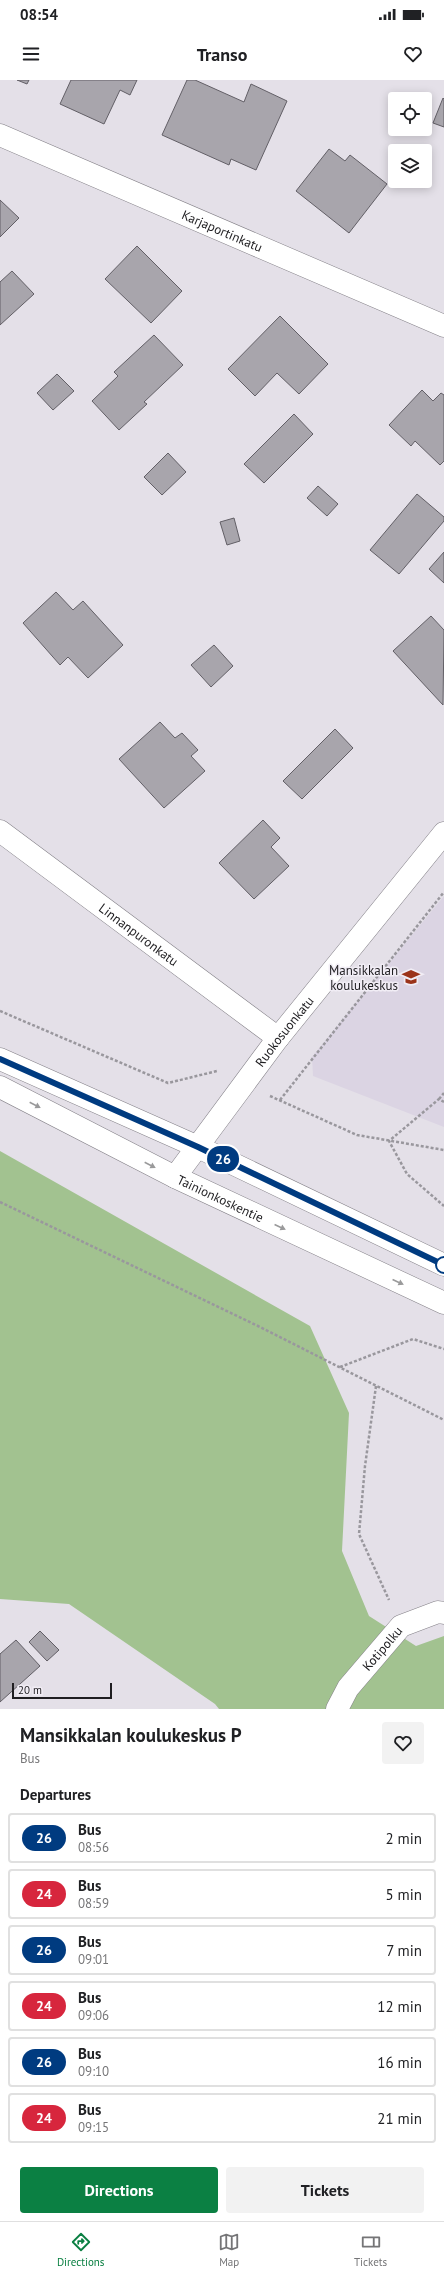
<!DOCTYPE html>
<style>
:root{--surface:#fff;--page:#f2f2f2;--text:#202124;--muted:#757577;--line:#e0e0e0;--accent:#0b8043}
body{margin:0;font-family:"PT Sans",sans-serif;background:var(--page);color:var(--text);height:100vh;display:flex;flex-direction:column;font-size:15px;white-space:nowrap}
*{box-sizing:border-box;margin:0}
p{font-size:13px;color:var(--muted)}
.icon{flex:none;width:22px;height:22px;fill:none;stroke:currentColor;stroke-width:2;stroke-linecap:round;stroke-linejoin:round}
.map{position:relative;height:1629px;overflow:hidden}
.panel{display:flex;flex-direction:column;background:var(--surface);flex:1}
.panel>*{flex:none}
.badge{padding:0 8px;border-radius:13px;font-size:14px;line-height:26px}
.buttons{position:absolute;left:388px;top:12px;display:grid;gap:8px}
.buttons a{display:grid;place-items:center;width:44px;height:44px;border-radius:4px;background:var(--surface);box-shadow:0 2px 10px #0003;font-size:20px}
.scale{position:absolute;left:12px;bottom:10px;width:100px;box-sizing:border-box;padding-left:4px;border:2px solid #1f1e21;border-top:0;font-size:11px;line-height:14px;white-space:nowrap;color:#1f1e21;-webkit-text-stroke:3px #f1edf5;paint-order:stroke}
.map>.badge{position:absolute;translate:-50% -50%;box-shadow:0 0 0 2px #fff}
h2{padding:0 20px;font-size:15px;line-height:36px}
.round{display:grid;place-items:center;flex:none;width:42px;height:42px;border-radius:4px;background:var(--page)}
.headline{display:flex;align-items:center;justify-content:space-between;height:68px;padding:0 20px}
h1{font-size:19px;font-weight:700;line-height:30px}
.cta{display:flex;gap:8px;margin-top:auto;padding:8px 20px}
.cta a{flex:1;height:46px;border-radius:4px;background:var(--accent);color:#fff;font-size:16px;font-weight:700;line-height:46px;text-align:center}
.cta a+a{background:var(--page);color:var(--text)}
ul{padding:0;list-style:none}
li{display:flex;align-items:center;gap:12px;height:50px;margin:0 8px 6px;padding:0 12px;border:2px solid var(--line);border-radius:4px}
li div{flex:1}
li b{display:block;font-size:15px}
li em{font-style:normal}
li .badge{min-width:44px;font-weight:700;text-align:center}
.status{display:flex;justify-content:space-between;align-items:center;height:28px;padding:0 20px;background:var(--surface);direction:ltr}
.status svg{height:11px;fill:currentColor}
header{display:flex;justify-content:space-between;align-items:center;height:52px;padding:0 20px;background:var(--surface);font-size:18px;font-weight:700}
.tabs{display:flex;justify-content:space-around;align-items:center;height:56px;border-top:1px solid var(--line);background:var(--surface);font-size:11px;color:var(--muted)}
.tabs a{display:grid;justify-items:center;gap:2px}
.tabs .current{color:var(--accent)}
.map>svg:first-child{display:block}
</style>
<div class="status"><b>08:54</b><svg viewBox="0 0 49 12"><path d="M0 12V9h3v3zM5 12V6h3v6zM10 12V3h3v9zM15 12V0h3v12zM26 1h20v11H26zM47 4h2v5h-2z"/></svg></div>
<header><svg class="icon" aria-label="menu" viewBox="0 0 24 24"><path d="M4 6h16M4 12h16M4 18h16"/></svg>Transo<svg class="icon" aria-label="heart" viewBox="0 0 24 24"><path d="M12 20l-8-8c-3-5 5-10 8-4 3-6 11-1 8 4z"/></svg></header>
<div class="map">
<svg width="444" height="1629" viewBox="0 0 444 1629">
<rect width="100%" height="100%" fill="#e4e0e8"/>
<!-- built -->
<path fill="#dbd4e3" d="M444,816V1047L313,996L312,977Z"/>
<!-- green -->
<path fill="#a2c290" d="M0,1071L310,1246L349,1333L342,1471L369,1536L416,1566L444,1556V1629H219L215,1624L69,1524L0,1519Z"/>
<!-- building -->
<path fill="#a8a5ac" stroke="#625f66" d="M17,0H29L27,4Z
M71,0H137L130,15L120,10L104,44L60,24Z
M187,0H195L244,22L251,4L287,21L256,90L231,79L229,85L162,55Z
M443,18L444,19V47L433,43Z
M329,69L345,81L350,75L387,104L349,153L296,111Z
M0,120L19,138L0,157Z
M137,166L182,211L151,243L105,199Z
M12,191L34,214L0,245V202Z
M280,236L328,284L299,314L277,293L255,316L228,289Z
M154,255L183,285L144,322L147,324L119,350L92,321L118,296L114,292Z
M57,294L74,311L53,330L37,313Z
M422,310L433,321L441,313L444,315V381L440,385L415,361L411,366L389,345Z
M294,334L313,354L264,403L244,384Z
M168,373L186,392L162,415L144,397Z
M318,406L338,424L327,436L307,418Z
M417,414L444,437V441L399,494L370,470Z
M234,438L240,461L227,465L220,442Z
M444,472V503L429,489Z
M56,512L73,530L83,521L123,565L88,598L68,577L60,585L23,543Z
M431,536L444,550L443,625L393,571Z
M214,565L233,586L211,607L191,585Z
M160,642L175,658L182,653L198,670L191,676L205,691L164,728L119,679Z
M335,649L353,668L302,719L283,701Z
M263,740L280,758L271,767L289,786L254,819L219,783Z
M40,1551L59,1570L47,1581L29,1562Z
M16,1560L40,1586L0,1622V1574Z"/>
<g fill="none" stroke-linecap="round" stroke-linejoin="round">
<!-- minor casing -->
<g stroke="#848188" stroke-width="23">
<g id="minor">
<path id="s1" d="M0,55L444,246"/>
<path id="s2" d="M0,751L278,958"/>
<path id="s3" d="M175,1097L278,958L444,753"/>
<path id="s4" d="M337,1629L348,1608L401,1546L438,1532L444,1533"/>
</g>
</g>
<!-- major casing -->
<g stroke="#848188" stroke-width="23">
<g id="major">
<path d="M0,979L198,1067L444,1185"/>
<path id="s5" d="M0,1007L175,1097L444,1223"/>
</g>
</g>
<!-- path -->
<path stroke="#99979d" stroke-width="2.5" stroke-dasharray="3 2" stroke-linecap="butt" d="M0,931L168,1003L217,991
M270,1016L357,1055L444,1070
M439,1019L444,1013
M280,1020L444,812
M444,1022L439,1019L389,1061L407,1094L444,1126
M0,1122L258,1246L444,1340
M340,1287L413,1259L444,1269
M376,1306L365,1386L359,1454L389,1520"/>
<!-- minor -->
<use href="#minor" stroke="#fff" stroke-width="22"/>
<!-- major -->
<use href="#major" stroke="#fff" stroke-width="22"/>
</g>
<!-- one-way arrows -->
<defs><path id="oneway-solid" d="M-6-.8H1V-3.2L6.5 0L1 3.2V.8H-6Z"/></defs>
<g fill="#9a9a9b">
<use href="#oneway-solid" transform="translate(35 1025) rotate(27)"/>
<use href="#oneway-solid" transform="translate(150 1085) rotate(27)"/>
<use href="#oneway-solid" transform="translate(280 1147) rotate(25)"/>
<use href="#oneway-solid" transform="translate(398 1202) rotate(25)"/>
</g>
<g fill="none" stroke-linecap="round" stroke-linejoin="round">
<!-- line casing -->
<g stroke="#fff" stroke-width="9">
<path id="line" d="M0,979L198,1067L444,1185"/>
</g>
<!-- line -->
<use href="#line" stroke="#003b80" stroke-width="6"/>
</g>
<!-- icons -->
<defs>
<g id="school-bare" transform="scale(1.38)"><path d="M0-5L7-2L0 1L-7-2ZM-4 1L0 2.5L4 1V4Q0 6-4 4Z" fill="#9b3319" stroke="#f1edf5" stroke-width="2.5" paint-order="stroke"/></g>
</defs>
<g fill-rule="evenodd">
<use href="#school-bare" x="411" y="897"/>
</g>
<!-- markers -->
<circle fill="#fff" stroke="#003b80" stroke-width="2" cx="444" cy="1185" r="8"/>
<g text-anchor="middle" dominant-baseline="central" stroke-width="3" stroke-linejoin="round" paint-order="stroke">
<!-- street labels -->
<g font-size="13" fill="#1f1e21" stroke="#f1edf5">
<text stroke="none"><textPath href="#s1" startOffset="242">Karjaportinkatu</textPath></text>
<text stroke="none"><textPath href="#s2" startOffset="173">Linnanpuronkatu</textPath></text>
<text stroke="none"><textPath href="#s3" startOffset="182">Ruokosuonkatu</textPath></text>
<text stroke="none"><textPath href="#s5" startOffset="247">Tainionkoskentie</textPath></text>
<text stroke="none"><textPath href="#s4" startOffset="76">Kotipolku</textPath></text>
</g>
<!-- poi labels -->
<g font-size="13" fill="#1f1e21" stroke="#f1edf5" text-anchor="end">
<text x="398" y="890">Mansikkalan<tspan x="398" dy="15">koulukeskus</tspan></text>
</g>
</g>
</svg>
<div class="buttons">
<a><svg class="icon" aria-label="locate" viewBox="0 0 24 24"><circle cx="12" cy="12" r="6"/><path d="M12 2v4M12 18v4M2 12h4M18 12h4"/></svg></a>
<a><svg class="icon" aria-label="layers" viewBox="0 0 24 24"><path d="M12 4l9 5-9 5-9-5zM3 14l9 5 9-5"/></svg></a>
</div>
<div class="scale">20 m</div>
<b class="badge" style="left:223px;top:1079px;background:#003b80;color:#fff">26</b>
</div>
<section class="panel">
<div class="headline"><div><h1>Mansikkalan koulukeskus P</h1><p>Bus</p></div><a class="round"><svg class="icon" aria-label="heart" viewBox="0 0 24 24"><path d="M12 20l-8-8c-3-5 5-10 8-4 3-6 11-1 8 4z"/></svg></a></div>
<h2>Departures</h2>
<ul>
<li><span class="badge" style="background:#003b80;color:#fff">26</span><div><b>Bus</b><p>08:56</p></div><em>2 min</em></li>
<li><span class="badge" style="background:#d7263d;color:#fff">24</span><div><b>Bus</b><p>08:59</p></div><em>5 min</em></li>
<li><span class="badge" style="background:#003b80;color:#fff">26</span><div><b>Bus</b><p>09:01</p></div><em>7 min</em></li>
<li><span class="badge" style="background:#d7263d;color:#fff">24</span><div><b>Bus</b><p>09:06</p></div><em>12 min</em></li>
<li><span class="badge" style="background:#003b80;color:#fff">26</span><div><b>Bus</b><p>09:10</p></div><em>16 min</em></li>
<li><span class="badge" style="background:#d7263d;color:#fff">24</span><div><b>Bus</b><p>09:15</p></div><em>21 min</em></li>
</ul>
<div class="cta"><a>Directions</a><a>Tickets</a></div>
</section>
<nav class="tabs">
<a class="current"><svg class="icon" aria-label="directions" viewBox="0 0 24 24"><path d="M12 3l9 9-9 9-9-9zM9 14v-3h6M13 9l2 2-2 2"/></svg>Directions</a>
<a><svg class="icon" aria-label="map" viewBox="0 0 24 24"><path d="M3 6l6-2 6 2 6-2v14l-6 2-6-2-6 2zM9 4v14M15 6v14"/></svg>Map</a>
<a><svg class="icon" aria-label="tickets" viewBox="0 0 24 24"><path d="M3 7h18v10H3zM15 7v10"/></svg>Tickets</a>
</nav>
